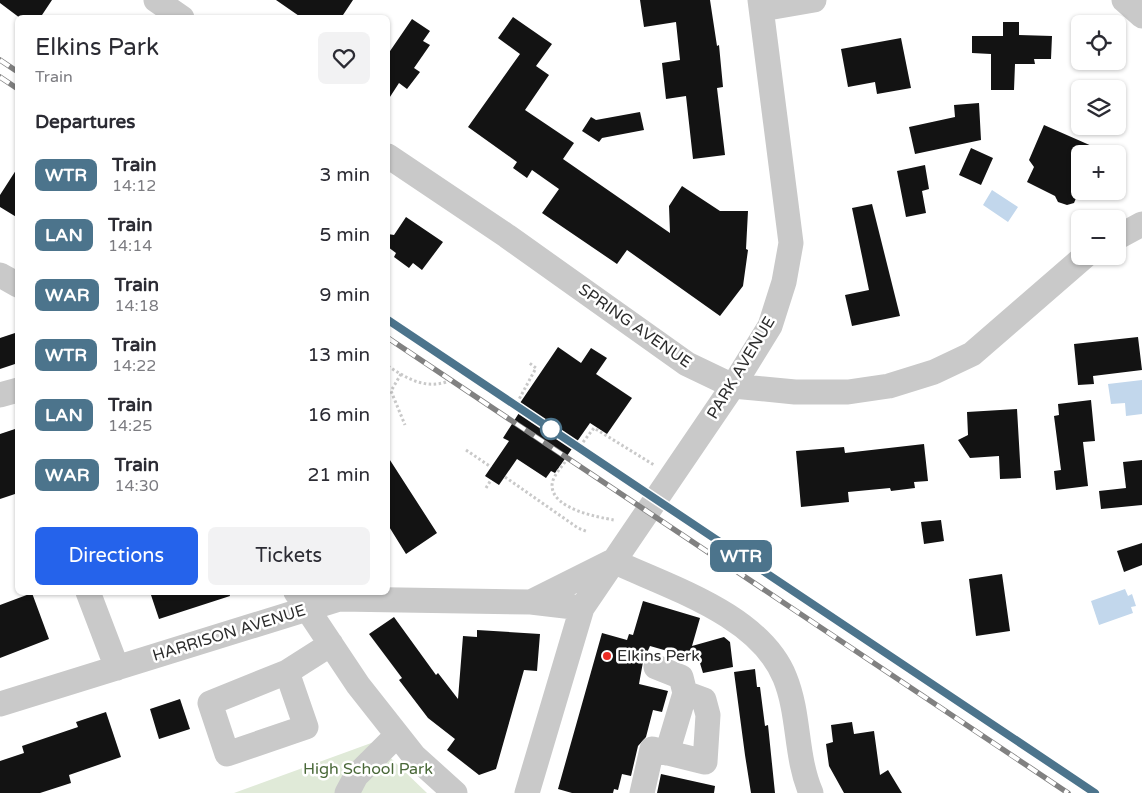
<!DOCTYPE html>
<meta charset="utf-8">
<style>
:root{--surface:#fff;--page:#f2f2f3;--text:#2b2b33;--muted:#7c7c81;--accent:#2563eb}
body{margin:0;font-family:"Varela Round",sans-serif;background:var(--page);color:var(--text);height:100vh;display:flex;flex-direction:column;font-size:19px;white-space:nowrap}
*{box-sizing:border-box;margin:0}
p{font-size:16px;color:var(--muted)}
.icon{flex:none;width:28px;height:28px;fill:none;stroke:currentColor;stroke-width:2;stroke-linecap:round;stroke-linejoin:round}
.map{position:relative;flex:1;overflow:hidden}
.side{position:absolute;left:15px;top:15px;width:375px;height:580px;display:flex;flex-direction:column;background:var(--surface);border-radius:8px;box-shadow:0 1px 4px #0004}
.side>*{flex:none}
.badge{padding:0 10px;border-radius:8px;font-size:18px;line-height:32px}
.controls{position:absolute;left:1071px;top:15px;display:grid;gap:10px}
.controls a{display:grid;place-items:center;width:55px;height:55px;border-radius:8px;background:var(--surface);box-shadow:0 1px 4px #0004;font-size:25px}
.map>.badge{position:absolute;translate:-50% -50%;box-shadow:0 0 0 2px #fff}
h2{padding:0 20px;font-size:19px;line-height:45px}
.round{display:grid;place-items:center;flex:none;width:52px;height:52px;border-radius:8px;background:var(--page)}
.headline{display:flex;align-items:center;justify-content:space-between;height:85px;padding:0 20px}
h1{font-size:24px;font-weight:600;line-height:38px}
.primary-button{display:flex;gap:10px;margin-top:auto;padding:10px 20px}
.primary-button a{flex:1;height:58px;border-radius:8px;background:var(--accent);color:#fff;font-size:20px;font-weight:600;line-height:58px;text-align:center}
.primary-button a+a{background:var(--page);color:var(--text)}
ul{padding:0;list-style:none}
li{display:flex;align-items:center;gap:15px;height:60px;padding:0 20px}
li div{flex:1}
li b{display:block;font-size:19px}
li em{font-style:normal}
li .badge{min-width:55px;font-weight:700;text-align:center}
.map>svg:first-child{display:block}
</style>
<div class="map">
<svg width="1142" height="793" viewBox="0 0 1142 793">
<rect width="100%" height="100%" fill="#fff"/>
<!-- green -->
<path fill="#e0ead8" d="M374,742L427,793H234Z"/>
<!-- water -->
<path fill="#c2d7ec" d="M992,190L1018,207L1008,222L983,205Z
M1142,380V414L1126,416L1125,403L1111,404L1108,384Z
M1125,589L1128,596L1132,594L1136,606L1131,607L1133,613L1099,625L1091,601Z"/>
<!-- building -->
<path fill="#131313" d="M0,0H52L40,18H20L0,3Z
M276,0H353L341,18H302Z
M640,0H710L717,46L719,45L723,87L717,88L725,155L693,159L686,96L666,99L662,63L680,60L676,22L644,27Z
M513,17L552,44L536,66L549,75L525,110L574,143L563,159L670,233L669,206L682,186L720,211H748L746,249L748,250L743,286L720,316L627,250L617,264L542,213L559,189L532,170L527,178L513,168L517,162L468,127L520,54L498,38Z
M412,19L430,31L423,41L430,45L414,68L420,72L407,89L399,83L388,100V54Z
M1003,22H1019V35L1052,36L1051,59H1034L1035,64H1015L1014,90H991V54L972,53V36H1003Z
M901,38L911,88L877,94L875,82L848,87L841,49Z
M979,103L981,140L915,154L909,127L955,117L954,105Z
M640,112L644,130L602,138L599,142L582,131L591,117L596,120Z
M1044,125L1110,154H1080V189L1074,203L1067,205L1058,202L1055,196L1027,182L1034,167L1029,160Z
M971,148L993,158L981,185L959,175Z
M925,165L929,189L922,191L926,213L906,217L897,171Z
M18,167V218L0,207V195Z
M872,204L900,316L852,326L845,295L869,290L852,208Z
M406,217L443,242L422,270L413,263L409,268L394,257L396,253L388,247V234L394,235Z
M18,332V363L0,369V338Z
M1138,337L1142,370L1093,376L1094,384L1078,385L1074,344Z
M558,347L581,363L591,348L607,358L596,374L632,398L607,434L590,423L555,473L551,471L546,478L517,459L499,485L485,476L509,441L503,438L524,405L520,403Z
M1091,400L1095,441L1083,442L1088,486L1056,490L1054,471L1061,470L1054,416L1059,415L1058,404Z
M1017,409L1021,478L1000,479L999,456L970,458L958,440L968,435L967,412Z
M18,428V493L0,499V434Z
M924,444L928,481L914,482L915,488L891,491L890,488L848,492L849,502L801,507L796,451L844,447L845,453Z
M388,457L437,533L406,554L388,525Z
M1142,460V505L1101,509L1099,491L1126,488L1123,462Z
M941,520L944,541L924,544L921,522Z
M1142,543V565L1124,572L1117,551Z
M1002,574L1010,631L976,636L969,579Z
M150,592H229L230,596L159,619Z
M32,593L49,639L0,658V605Z
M643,601L700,618L692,646L724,637L730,642L733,667L703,673L699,660L650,646L643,662L639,684L668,691L662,712L653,710L646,737L638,746L631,776L622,774L618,790L614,789L613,793H572L558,789L602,633L627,640L629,634L633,635Z
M394,617L436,675L438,673L458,699L463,636L477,637V630L540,634L537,671L524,670L496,769L479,775L447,750L455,739L428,718L399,680L402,678L369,634Z
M755,669L757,687H760L765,726L768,725L775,793H751L745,755L734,672Z
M180,699L190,729L159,739L150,709Z
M106,712L121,757L69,775L71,783L40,793H0V761L24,753L22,746L78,727L76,722Z
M852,722L854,734L874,731L880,775L888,770L902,793H844L829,766L826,744L833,742L831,725Z
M661,774L715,786L714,793H657Z"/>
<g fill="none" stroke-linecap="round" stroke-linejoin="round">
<!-- path -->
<path stroke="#c9c9c9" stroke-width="3" stroke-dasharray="2.5 2.5" stroke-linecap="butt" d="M388,366C406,378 424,389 446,382
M401,374L391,391L405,425
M517,403L536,368L528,362
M580,446L594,428L654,465
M466,450L491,467
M565,462C560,469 552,477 552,486C553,509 597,517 614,520
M505,477L578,528L588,532
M486,488L491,480"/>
<!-- minor -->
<path stroke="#c9c9c9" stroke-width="25" d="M156,0L182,18
M1124,0L1142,16
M762,9L814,0
M388,156L507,236L687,364L733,386L795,392H848L889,386L934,372L972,354L1085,256
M1118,237L1142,224
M0,275L18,285
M0,395L18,390
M613,561C671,588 760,615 785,678C800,715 795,756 811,793
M88,592L117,668
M296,592L358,685L414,756L455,793
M531,602L611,562
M656,667L681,677L685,693
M287,672L210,703L227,754L306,727L287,672L331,644
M0,704L339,599L531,602L582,608
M347,793L356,776L397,735
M527,793L582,608L733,386L770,326L784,282L791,243L760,0
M642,793L652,749L705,762L708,715L704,700L685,693L667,753"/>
<!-- rail casing -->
<g stroke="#818181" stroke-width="5.5">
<path id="rail" d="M0,60L18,72
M0,77L18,89
M388,320L1095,793
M388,338L1068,793"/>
</g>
<!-- rail -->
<use href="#rail" stroke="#fff" stroke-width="4" stroke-dasharray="11" stroke-linecap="butt"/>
</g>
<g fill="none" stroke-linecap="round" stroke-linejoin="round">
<!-- line casing -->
<g stroke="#fff" stroke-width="11">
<path id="line" d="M388,320L1095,793"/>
</g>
<!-- line -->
<use href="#line" stroke="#4c748c" stroke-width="8"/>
</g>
<!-- markers -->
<circle fill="#fff" stroke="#4c748c" stroke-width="2.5" cx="551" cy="429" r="10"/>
<circle fill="#ec2c24" stroke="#fff" stroke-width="2" cx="607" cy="656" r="5"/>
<g text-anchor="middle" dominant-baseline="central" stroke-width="5" stroke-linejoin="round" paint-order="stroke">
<!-- street labels -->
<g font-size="16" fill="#2c2c2c" stroke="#fff">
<text transform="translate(635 326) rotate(35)">SPRING AVENUE</text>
<text transform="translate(741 368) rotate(-59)">PARK AVENUE</text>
<text transform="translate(229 633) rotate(-17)">HARRISON AVENUE</text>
</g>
<!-- poi labels -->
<g font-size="16" fill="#2c2c2c" stroke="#fff" text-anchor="start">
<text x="617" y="656">Elkins Perk</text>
</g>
<!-- park labels -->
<g font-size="16" fill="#496838" stroke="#fff">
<text x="368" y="769">High School Park</text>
</g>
</g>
</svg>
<div class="controls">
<a><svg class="icon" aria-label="locate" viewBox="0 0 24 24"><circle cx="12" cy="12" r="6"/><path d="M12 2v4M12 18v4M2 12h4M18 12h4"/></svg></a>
<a><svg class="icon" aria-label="layers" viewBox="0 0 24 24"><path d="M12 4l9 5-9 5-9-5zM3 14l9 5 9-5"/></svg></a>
<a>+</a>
<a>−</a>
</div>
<b class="badge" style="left:741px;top:556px;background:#4c748c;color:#fff">WTR</b>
<section class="side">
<div class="headline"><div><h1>Elkins Park</h1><p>Train</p></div><a class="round"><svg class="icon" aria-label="heart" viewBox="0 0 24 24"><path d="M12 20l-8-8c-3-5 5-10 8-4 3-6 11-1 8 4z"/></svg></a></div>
<h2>Departures</h2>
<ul>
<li><span class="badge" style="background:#4c748c;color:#fff">WTR</span><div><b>Train</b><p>14:12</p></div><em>3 min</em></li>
<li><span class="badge" style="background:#4c748c;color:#fff">LAN</span><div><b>Train</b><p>14:14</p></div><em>5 min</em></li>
<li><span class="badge" style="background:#4c748c;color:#fff">WAR</span><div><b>Train</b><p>14:18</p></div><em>9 min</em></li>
<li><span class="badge" style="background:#4c748c;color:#fff">WTR</span><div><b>Train</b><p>14:22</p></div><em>13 min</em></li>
<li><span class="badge" style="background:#4c748c;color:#fff">LAN</span><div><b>Train</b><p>14:25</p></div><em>16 min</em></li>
<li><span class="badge" style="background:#4c748c;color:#fff">WAR</span><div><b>Train</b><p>14:30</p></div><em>21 min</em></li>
</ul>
<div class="primary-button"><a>Directions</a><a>Tickets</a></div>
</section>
</div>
